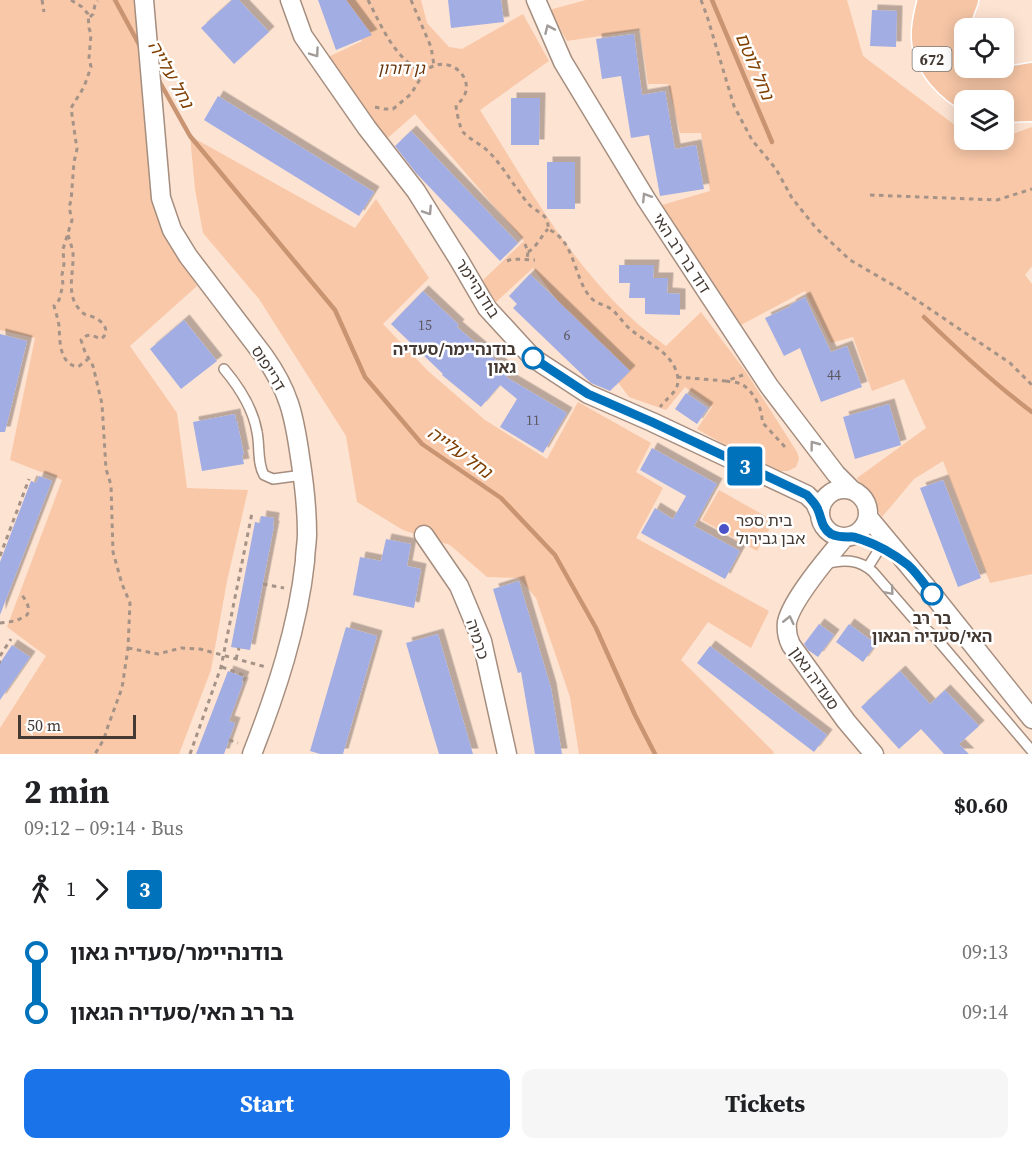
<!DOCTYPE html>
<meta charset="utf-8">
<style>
:root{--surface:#fff;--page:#f6f6f6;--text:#202124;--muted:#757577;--accent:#1a73e8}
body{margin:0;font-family:"Source Serif 4","Noto Sans Hebrew",serif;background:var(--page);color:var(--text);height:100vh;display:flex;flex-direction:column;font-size:22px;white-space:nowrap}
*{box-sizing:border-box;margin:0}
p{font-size:20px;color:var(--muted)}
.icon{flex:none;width:33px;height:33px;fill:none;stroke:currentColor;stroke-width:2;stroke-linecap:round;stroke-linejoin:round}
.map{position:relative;height:754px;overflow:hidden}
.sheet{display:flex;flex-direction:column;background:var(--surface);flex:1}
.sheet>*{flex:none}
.badge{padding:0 12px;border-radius:4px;font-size:21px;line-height:39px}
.tools{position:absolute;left:954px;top:18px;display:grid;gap:12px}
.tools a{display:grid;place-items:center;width:60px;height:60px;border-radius:12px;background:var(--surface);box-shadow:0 3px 15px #0003;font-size:30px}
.scale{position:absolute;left:18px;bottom:15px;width:118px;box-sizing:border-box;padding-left:6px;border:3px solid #443a33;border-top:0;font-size:16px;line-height:21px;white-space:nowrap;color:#443a33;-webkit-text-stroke:4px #fff;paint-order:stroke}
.map>.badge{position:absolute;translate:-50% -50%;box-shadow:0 0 0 3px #fff}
.legs{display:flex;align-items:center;gap:9px;height:66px;padding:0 24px;font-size:20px}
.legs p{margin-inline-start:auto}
.summary{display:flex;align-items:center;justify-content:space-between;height:102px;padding:0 24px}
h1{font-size:33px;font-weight:700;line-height:45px}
.button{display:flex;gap:12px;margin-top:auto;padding:12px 24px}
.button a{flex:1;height:69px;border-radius:12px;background:var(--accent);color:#fff;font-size:24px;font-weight:700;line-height:69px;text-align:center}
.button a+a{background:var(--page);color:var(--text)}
ul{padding:0 24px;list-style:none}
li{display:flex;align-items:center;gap:21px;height:60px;font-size:22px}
li i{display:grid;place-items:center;width:9px;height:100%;margin:0 8px;background:currentColor}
li i::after{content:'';width:15px;height:15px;margin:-8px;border:4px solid;border-radius:50%;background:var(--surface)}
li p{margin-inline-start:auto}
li:first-child i{background:linear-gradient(#0000 50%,currentColor 0)}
li:last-child i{background:linear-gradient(currentColor 50%,#0000 0)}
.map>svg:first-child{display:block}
</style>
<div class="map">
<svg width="1032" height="754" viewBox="0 0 1032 754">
<defs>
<filter id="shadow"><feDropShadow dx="5.5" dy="-5.5" stdDeviation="0" flood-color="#0004"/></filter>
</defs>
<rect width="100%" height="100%" fill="#fde3d2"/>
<!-- green -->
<path fill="#f9c8a8" d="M0,0H138L150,189L164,231L197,286L130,346L177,413L187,488L248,490L227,581L211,670L179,754H0V728L46,656L7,627L62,480L10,460L35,338L0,330Z
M341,0H421L427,23L449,47L462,49L523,14L549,61L480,110C533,194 583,288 666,346L701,312L746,372L797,452L799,459L796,467L788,471H780L748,458L697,429L712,407L685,387L666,410L629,397L533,268L495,303L483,280L524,241L415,114L383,142L324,59L362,41Z
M586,0H847L863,56L964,132V140H975L982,144L995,140H1004V137L1032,127V266L1025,275L1032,284V574L990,583L943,461L914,479L882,517L857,478L926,428L904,379L872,391L853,337L831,343L805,291L741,325L662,205L710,191L701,133H680L668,84H648L640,30L567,41L549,10Z
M190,136L355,228L376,199L429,278L383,324L428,371L485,420L547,459L578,402L651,443L636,472L663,488L636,538L769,611L751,648L708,622L681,660L774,752L773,754H579L570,697L536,598L519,578L487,577L450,545L403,530L357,502L346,436L259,299L203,233L195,189Z
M719,490L774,521L757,551L702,520Z"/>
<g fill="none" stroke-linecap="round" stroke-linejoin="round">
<!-- stream -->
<path stroke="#c99471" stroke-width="4.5" d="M115,0L141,48
M712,0L772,142
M158,79L190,136L335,310L365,377L422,444L501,498L555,555L596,628L635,715L655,754
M924,317C959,351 993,383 1032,412"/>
</g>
<!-- building -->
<path fill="#a2ade4" filter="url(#shadow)" d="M232,0H239L269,32L234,64L201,28Z
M318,0H346L372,35L336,50Z
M448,0H501L504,22L451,28Z
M872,10L897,11L896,47L870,46Z
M634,34L642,95L665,91L675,149L696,145L704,189L660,196L649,135L631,138L621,76L602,79L596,39Z
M218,96L374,192L359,216L204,120Z
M511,98H540L539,145H511Z
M411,131L518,243L500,261L416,173L395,146Z
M547,162H575V209H547Z
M619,265H654L653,278H668L667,293L680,294V315L645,314V298H629L630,283H619Z
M530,274L630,371L610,391L591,383L513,308L517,304L509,296Z
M423,291L459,325L457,327L510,372L506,377L567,413L543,453L500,427L517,399L500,385L481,407L442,375L443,374L391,324Z
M805,297L831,352L847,346L862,387L821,402L800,348L784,356L765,318L791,306L790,305Z
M184,320L217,361L181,389L150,349Z
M0,334L27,341L5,432H0Z
M686,393L708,408L697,424L675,409Z
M889,404L901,445L855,459L843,417Z
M235,414L236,421H237L244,455H242L244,464L202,471L193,422Z
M652,448L717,484L694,526L740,551L725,579L641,533L655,508L673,519L686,496L640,470Z
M39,476L52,481L0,615V562L31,481L36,483Z
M943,480L981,578L958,587L920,488Z
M261,516L274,518L273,526H274L250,650L231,647L255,522L260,523Z
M386,539L411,544L407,566L421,569L414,608L353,595L360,557L381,561Z
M519,581L551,688L562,754H535L521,672L518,673L493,589Z
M819,624L834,635L818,657L808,650L804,644Z
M849,624L876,644L863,662L836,642Z
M346,627L377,636L343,754H320L310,751Z
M438,634L473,754H439L406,643Z
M12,645L30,657L0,700V663Z
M710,646L827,735L814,752L697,663Z
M228,671L244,677L242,682L243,683L229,721L235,723L224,754H196Z
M900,671L930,704L945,690L979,726L959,744L969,754H944L921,729L899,749L861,707Z"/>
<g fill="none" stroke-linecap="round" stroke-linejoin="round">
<!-- service casing -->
<g stroke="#a58e7f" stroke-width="12">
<path id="service" d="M224,369C240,388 253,408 257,432C260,446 257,463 264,475L273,479L303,475
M825,564C843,559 859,559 873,572L913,618L936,638L1032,751
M868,567L880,548"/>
</g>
<!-- minor casing -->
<g stroke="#a58e7f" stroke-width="21">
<path id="minor" d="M144,0L161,198L172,230L188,256L264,356C289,391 294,415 300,457C304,482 307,509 307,534C307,543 305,552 305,561C298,627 276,693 252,754
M290,0L303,36L367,128L416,191L459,260L487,308L533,358L588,394L652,422L807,495L815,503L819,512
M536,0L563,62L646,199L769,386L836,474L852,490
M820 513a24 24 0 1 1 48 0a24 24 0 1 1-48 0Z
M868,517L933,595L1032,719
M424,535L459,586L482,641L507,754
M845,537C829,556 792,599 787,622C786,631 787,637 791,645L846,721L874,754"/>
</g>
<!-- primary casing -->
<g stroke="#fff" stroke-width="33">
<path id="primary" d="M933,0C930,12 926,25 927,38C929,66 951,88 975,100
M963,0C953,24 951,34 964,58
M975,68C995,83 1008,83 1032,78
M1004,107L1032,106"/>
</g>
<!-- path -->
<path stroke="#a59387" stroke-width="3" stroke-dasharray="4.5 4.5" stroke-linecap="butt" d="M42,0L44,12
M71,0L82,7L88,14L89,28L91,34L89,58L91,67L84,87L71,108L77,149L74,162L71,201L69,207L72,220L63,249L64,264L62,275L63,285L59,300L54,306C56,313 58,319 59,326C60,341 59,364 78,367L88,359
M368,0C382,27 393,56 421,71C431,68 437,62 448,65C461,68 470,82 465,94C463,99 460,102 456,105C456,109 460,129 463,132C469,139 481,144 489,152C501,164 510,180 521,194C524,198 528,205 533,208C541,214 549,216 548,229C576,241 573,278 591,298C597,304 605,305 611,309C618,314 623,323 630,329C645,342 666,349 675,368C684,389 671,393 660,407
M411,0L431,47L434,65
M701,0L707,16L734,106L752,140L776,169L792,198L816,228L850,260L900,289L1010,363L1032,385
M90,17L93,14L95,5L98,1
M375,107L384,109H393L411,94L425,71
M870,195L997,200L1032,189
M68,235C70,241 72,247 73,253C74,270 67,290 76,305C79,309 82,313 86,315C89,316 92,316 95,318C104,322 111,332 101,339C93,336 88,332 81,340L85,352L93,366L102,404L106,469L111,485L113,552L122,584L130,603L128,648L122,688L108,726L104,739L95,754
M525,244L528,252L527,259
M528,252C537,247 541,236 548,229
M507,261L512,259L535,260
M677,377L726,381L743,375
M726,381C730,382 737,382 741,384C753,390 763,409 762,422L785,447
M0,556L29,479
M263,584L284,588
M0,623L16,621L27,615C31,608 26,601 22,595
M128,648L158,654L181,648L200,649L266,667
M0,656L11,639
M236,659L239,648
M0,662H1
M222,667L246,676L244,680H243
M229,740L238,743
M190,754L221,667L252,513"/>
<!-- service -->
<use href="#service" stroke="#fff" stroke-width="9"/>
<!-- minor -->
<use href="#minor" stroke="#fff" stroke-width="18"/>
<!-- primary -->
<use href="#primary" stroke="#f5c5a5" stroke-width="30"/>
</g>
<!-- one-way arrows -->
<defs><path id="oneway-chevron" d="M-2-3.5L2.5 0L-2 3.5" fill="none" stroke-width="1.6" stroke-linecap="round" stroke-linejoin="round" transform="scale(1.5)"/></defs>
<g stroke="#a29c99">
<use href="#oneway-chevron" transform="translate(549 29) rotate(-114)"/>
<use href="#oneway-chevron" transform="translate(315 53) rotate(55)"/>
<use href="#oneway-chevron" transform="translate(646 197) rotate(-122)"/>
<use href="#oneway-chevron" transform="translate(428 211) rotate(57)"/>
<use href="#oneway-chevron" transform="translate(814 445) rotate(-127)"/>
<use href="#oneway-chevron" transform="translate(890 591) rotate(50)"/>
<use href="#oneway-chevron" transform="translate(789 620) rotate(-77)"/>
</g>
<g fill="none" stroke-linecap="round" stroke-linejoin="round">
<!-- line-1 casing -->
<g stroke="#fff" stroke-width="14">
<path id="line-1" d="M533,358L588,394L652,422L807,495C811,500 816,504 818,510C822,519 821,527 831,534C837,537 843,537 849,537C854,536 859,539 863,540C878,545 895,555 908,565C917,573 925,585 932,594"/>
</g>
<!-- line-1 -->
<use href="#line-1" stroke="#0072bc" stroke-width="9"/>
</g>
<!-- markers -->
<g fill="#fff" stroke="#0072bc" stroke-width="3">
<circle cx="533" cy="358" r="10"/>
<circle cx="932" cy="594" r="10"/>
</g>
<circle fill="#4b51c6" stroke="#fff" stroke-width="2" cx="724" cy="529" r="6"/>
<g text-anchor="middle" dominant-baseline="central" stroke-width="5" stroke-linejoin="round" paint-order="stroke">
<!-- number labels -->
<g font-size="14" fill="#5c575f">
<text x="425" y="325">15</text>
<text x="567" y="335">6</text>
<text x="834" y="375">44</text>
<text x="533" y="420">11</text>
</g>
<!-- shield labels -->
<rect fill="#fff" stroke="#7c7570" stroke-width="1.5" x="912.5" y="47" width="39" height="24" rx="4.5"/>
<g font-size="15" font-weight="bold" fill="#443a33">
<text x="932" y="59">672</text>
</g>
<!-- park labels -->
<g font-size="16" font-style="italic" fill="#68360d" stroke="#fff">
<text x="401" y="68">גן דורון</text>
</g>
<!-- street labels -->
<g font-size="16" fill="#443a33" stroke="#fff">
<text transform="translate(682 253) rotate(57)">דוד בר רב האי</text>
<text transform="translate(478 288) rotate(57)">בודנהיימר</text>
<text transform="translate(269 368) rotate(58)">דרייפוס</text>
<text transform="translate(478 639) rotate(72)">כרמיה</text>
<text transform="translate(815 678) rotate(55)">סעדיה גאון</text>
</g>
<!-- stop labels -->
<g font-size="16" font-weight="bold" fill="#443a33" stroke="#fff" text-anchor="end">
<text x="516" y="349">בודנהיימר/סעדיה<tspan x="516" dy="18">גאון</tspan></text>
<text x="932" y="618" text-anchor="middle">בר רב<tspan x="932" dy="18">האי/סעדיה הגאון</tspan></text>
</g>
<!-- poi labels -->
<g font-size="16" fill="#443a33" stroke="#fff" text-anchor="start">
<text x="736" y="520">בית ספר<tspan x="736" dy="18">אבן גבירול</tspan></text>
</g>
<!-- water labels -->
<g font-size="18" font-style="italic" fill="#803f01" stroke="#fff">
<text transform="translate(755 66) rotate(67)">נחל לוטם</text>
<text transform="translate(171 74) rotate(61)">נחל עלייה</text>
<text transform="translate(460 452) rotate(36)">נחל עלייה</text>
</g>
</g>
</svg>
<div class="tools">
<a><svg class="icon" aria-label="locate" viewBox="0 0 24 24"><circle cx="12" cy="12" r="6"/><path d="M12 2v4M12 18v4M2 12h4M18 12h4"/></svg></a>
<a><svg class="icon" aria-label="layers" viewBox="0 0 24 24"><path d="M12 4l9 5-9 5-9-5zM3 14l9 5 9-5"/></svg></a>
</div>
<div class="scale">50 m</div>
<b class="badge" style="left:745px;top:466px;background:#0072bc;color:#fff">3</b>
</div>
<section class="sheet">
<div class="summary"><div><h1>2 min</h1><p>09:12 – 09:14 · Bus</p></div><b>$0.60</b></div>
<div class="legs"><svg class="icon" aria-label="walk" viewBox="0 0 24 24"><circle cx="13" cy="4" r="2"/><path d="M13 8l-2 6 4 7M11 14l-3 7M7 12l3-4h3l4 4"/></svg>1<svg class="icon" aria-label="forward" viewBox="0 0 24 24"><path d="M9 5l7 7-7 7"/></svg><b class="badge" style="background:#0072bc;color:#fff">3</b></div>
<ul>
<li><i style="color:#0072bc"></i><b>בודנהיימר/סעדיה גאון</b><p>09:13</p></li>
<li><i style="color:#0072bc"></i><b>בר רב האי/סעדיה הגאון</b><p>09:14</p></li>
</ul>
<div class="button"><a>Start</a><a>Tickets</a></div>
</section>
